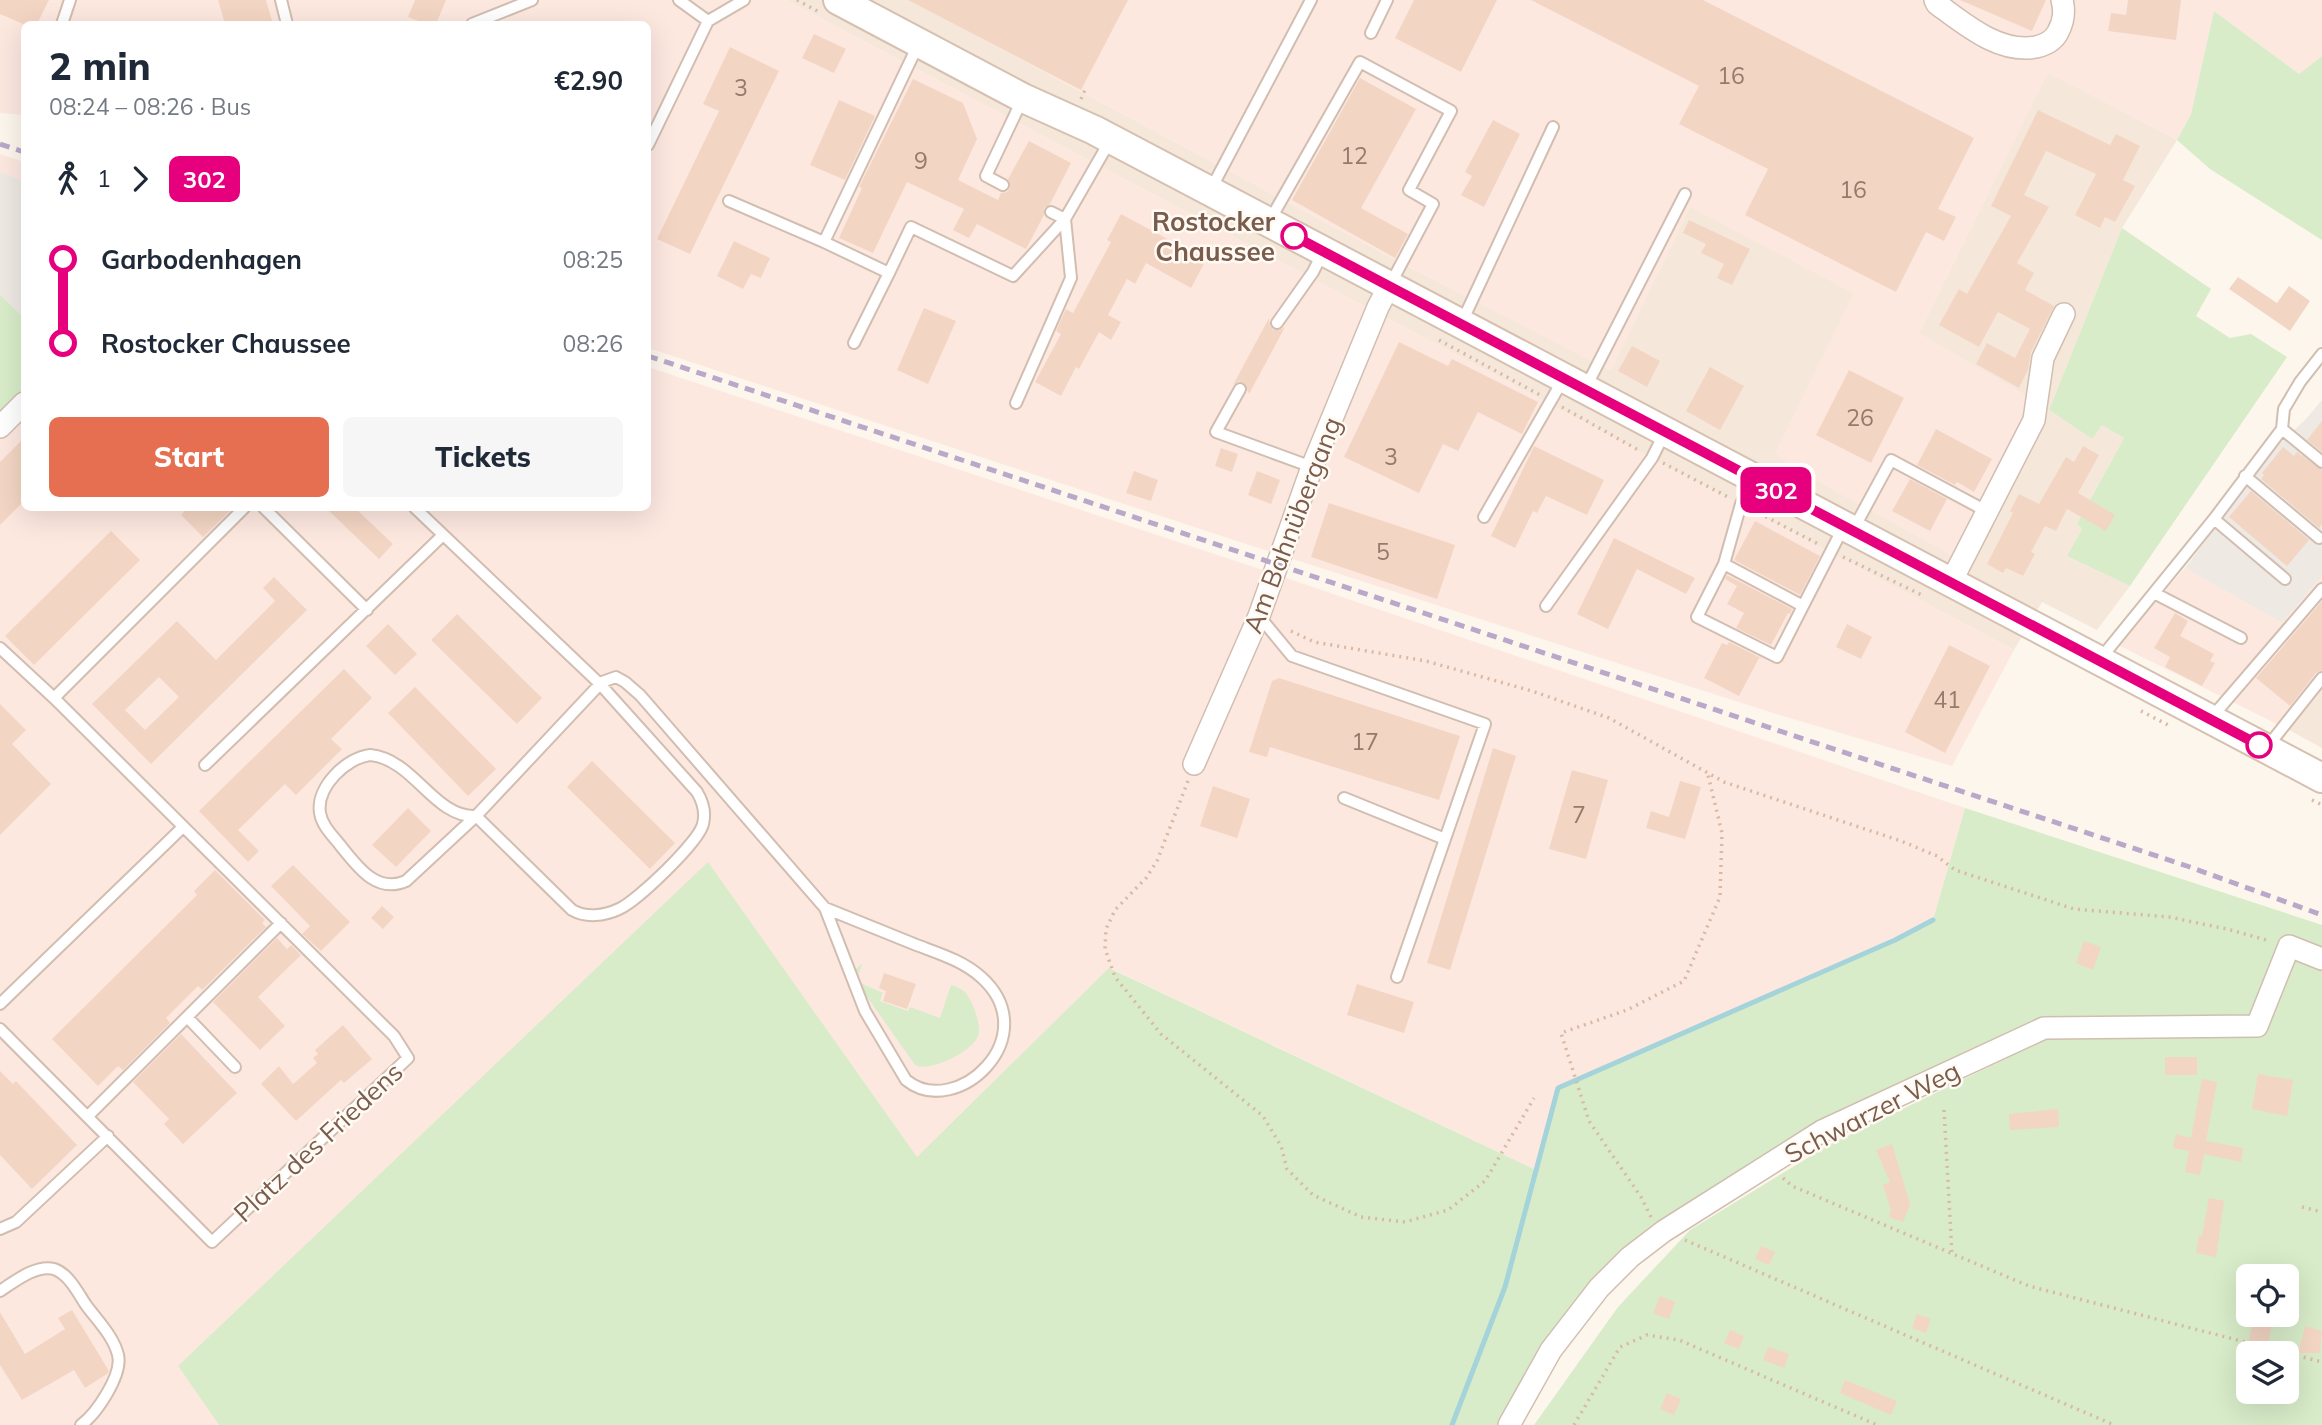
<!DOCTYPE html>
<meta charset="utf-8">
<style>
:root{--surface:#fff;--page:#f6f6f7;--text:#1f2937;--muted:#747a83;--accent:#e76f51}
body{margin:0;font-family:Mulish,sans-serif;background:var(--page);color:var(--text);height:100vh;display:flex;flex-direction:column;font-size:26px;white-space:nowrap}
*{box-sizing:border-box;margin:0}
p{font-size:23px;color:var(--muted)}
.icon{flex:none;width:38px;height:38px;fill:none;stroke:currentColor;stroke-width:2;stroke-linecap:round;stroke-linejoin:round}
.map{position:relative;flex:1;overflow:hidden}
.sheet{position:absolute;left:21px;top:21px;width:630px;height:490px;display:flex;flex-direction:column;background:var(--surface);border-radius:10px;box-shadow:0 7px 28px #0002}
.sheet>*{flex:none}
.badge{padding:0 14px;border-radius:10px;font-size:24px;line-height:46px}
.tools{position:absolute;left:2236px;top:1264px;display:grid;gap:14px}
.tools a{display:grid;place-items:center;width:63px;height:63px;border-radius:10px;background:var(--surface);box-shadow:0 7px 28px #0002;font-size:35px}
.map>.badge{position:absolute;translate:-50% -50%;box-shadow:0 0 0 4px #fff}
.legs{display:flex;align-items:center;gap:10px;height:77px;padding:0 28px;font-size:23px}
.legs p{margin-inline-start:auto}
.summary{display:flex;align-items:center;justify-content:space-between;height:119px;padding:0 28px}
h1{font-size:38px;font-weight:800;line-height:52px}
.cta{display:flex;gap:14px;margin-top:auto;padding:14px 28px}
.cta a{flex:1;height:80px;border-radius:10px;background:var(--accent);color:#fff;font-size:28px;font-weight:800;line-height:80px;text-align:center}
.cta a+a{background:var(--page);color:var(--text)}
ul{padding:0 28px;list-style:none}
li{display:flex;align-items:center;gap:24px;height:84px;font-size:26px}
li i{display:grid;place-items:center;width:10px;height:100%;margin:0 9px;background:currentColor}
li i::after{content:'';width:18px;height:18px;margin:-9px;border:5px solid;border-radius:50%;background:var(--surface)}
li p{margin-inline-start:auto}
li:first-child i{background:linear-gradient(#0000 50%,currentColor 0)}
li:last-child i{background:linear-gradient(currentColor 50%,#0000 0)}
.map>svg:first-child{display:block}
</style>
<div class="map">
<svg width="2322" height="1425" viewBox="0 0 2322 1425">
<rect width="100%" height="100%" fill="#fdf6ec"/>
<!-- residential -->
<path fill="#f5e8da" d="M786,0H910L1409,267L1611,370L1690,206L1854,293L1919,333L2048,72L2177,140L2122,228L2049,410L2092,439L2101,424L2124,438L2077,524L2082,529L2067,556L2130,586L2097,630L2042,602L2014,650Z
M2322,690V748L2289,730Z"/>
<!-- commercial -->
<path fill="#fde8e0" d="M0,0H786L2014,650L1952,766L1773,713L1243,543L648,348V24H24V115L0,113Z
M910,0H2322V56L2299,74L2214,11L2191,114L2177,140L2048,73L1919,333L2029,397L2023,421L1955,557L1795,469L1775,453L1854,293L1690,207L1611,371L1409,267Z
M0,154L24,162V508H648V367L1260,569L1965,808L1933,920L1558,1088L1536,1170L1110,968L917,1158L178,1366L219,1425H0Z
M2185,568L2282,623L2322,576V690L2289,730L2118,645Z"/>
<!-- industrial -->
<path fill="#efe9e4" d="M0,172L24,181V318L0,295Z
M2322,400V576L2282,623L2185,568L2278,445L2305,420Z"/>
<!-- green -->
<path fill="#d8ecc9" fill-rule="evenodd" d="M2214,11L2299,74L2322,56V240L2210,169L2177,140L2191,114Z
M2122,228L2211,289L2196,316L2230,338L2251,334L2287,357L2130,586L2067,556L2082,529L2077,524L2124,438L2102,425L2092,439L2049,410Z
M0,295L24,318V403L0,427Z
M1965,808L2322,925V1425H1534L1618,1307L1690,1230L1827,1146L2007,1058L1993,1043L1822,1131L1630,1257L1509,1425H219L178,1366L708,862L917,1157L1109,968L1536,1170L1558,1088L1895,940L1933,920ZM2249,1276H2287V1314H2249ZM2249,1353H2287V1391H2249Z
M860,965H862L857,978L860,983L883,993L880,1001L908,1011L910,1007L940,1018L951,985C957,987 962,989 966,993C973,1002 982,1026 978,1036C972,1052 929,1073 915,1065L856,981L855,970Z"/>
<g fill="none" stroke-linecap="round" stroke-linejoin="round">
<!-- stream -->
<path stroke="#a5d3da" stroke-width="5" d="M1452,1425L1505,1287L1558,1088L1895,940L1933,920"/>
</g>
<!-- building -->
<path fill="#f3d5c3" fill-rule="evenodd" d="M0,0H49L37,24H23L0,14Z
M218,0H266L273,24H225Z
M415,0H446L436,24H426L408,17Z
M908,0H1128L1081,90Z
M1414,0H1497L1461,72L1395,38Z
M1531,0H1703L1974,138L1938,209L1956,217L1944,241L1926,232L1896,292L1745,215L1768,169L1679,124L1699,86Z
M1960,0H2046L2032,31Z
M2128,0H2181L2176,40L2108,31L2111,13L2126,15Z
M814,34L846,49L834,73L802,58Z
M730,47L779,71L690,254L657,239L719,111L703,104Z
M1360,78L1416,109L1361,208L1408,234L1395,258L1292,200Z
M913,79L963,103L977,139L958,180L998,200L1001,193L1007,192L1010,188L1008,179L1029,141L1071,163L1050,204L1044,208V215L1026,249L977,224L969,238L953,230L964,209L907,182L873,253L839,238L862,188L859,187Z
M839,100L875,116L845,180L810,165Z
M2038,110L2110,145L2116,134L2140,146L2123,180L2135,186L2115,222L2105,217L2100,228L2075,215L2096,174L2046,151L2024,195L2049,207L2017,263L2034,273L2025,290L2054,306L2031,352L2028,370L2019,388L1976,364L1987,343L2015,358L2030,329L1998,312L1979,347L1939,325L1959,289L1967,294L2011,216L1991,206Z
M1493,120L1520,134L1484,207L1461,195L1472,176L1465,172Z
M1121,214L1206,260L1191,288L1146,263L1135,284L1127,279L1108,315L1121,322L1111,340L1099,332L1079,369L1076,367L1061,396L1035,382L1061,334L1056,331L1066,309L1073,313L1111,242L1107,240Z
M1689,220L1750,249L1732,285L1717,278L1724,264L1701,253L1706,244L1683,233Z
M734,241L770,258L761,278L751,274L743,289L717,276Z
M2238,277L2277,303L2289,286L2310,301L2290,331L2229,289Z
M924,308L956,321L928,384L897,370Z
M1269,318L1270,326L1273,330H1280L1285,327L1249,394L1244,383L1239,381L1233,385Z
M1399,342L1448,366L1452,359L1538,402L1522,434L1478,412L1458,451L1443,444L1419,493L1344,457Z
M1632,346L1660,361L1647,387L1618,371Z
M1710,367L1744,386L1720,430L1686,411Z
M1849,370L1904,398L1871,463L1816,435Z
M2322,421V452L2307,440Z
M1936,429L1992,459L1974,492L1957,482L1955,485L1917,465Z
M24,438V501L0,525V462Z
M1534,446L1604,480L1587,515L1546,496L1537,513L1533,511L1515,548L1491,536Z
M2083,446L2099,455L2078,493L2115,515L2106,531L2067,509L2056,531L2045,526L2031,552L2035,554L2023,576L2006,568L2003,573L1987,564L2013,513L2010,511L2019,494L2039,504L2066,457L2074,462Z
M2283,447L2294,456L2297,452L2322,470V524L2319,528L2261,479L2264,475L2262,473Z
M1221,448L1238,454L1232,472L1215,466Z
M1134,471L1158,480L1151,501L1126,493Z
M1257,471L1280,480L1271,504L1248,495Z
M1910,479L1947,499L1930,531L1892,511Z
M2251,491L2309,540L2287,566L2229,517Z
M1329,503L1455,545L1437,599L1311,557Z
M188,508H233L203,537L181,515Z
M326,508H355L393,544L379,559Z
M1755,521L1820,556L1800,595L1734,560Z
M111,531L140,560L34,665L5,636Z
M1614,538L1695,578L1686,594L1637,569L1608,629L1577,614Z
M1727,575L1792,609L1790,614L1788,613L1771,645L1736,628L1744,613L1727,604L1737,586L1725,579Z
M274,577L307,610L151,764L92,704L177,621L216,660L275,601L263,588ZM159,677L179,697L145,730L125,710Z
M2322,601V670L2316,673L2290,706L2256,678Z
M2175,613L2188,621L2180,636L2214,654L2210,661L2215,663L2202,686L2165,667L2170,657L2154,648Z
M457,614L542,698L517,724L431,640Z
M388,624L417,654L395,675L366,646Z
M1847,624L1872,637L1861,659L1836,647Z
M1729,642L1763,659L1759,658L1739,696L1704,678L1722,643L1727,645Z
M1949,645L1990,666L1945,753L1905,732Z
M344,669L372,698L331,739L342,749L296,795L285,784L238,830L259,851L248,862L199,811Z
M1279,678L1460,736L1439,800L1270,747L1267,757L1249,752L1272,681Z
M415,687L496,769L468,796L388,713Z
M0,704L26,730L12,744L51,784L0,835Z
M1493,748L1516,756L1450,970L1427,963Z
M592,761L675,843L650,869L567,787Z
M1572,770L1608,780L1586,859L1549,849Z
M1680,781L1701,787L1685,839L1646,828L1651,811L1669,817Z
M1213,786L1250,799L1237,838L1200,826Z
M408,808L431,831L396,867L372,845Z
M293,865L350,922L321,951L302,934L310,926L271,886Z
M215,870L265,920L262,923L266,927L202,990L198,986L166,1018L170,1023L123,1070L118,1066L98,1086L52,1039L197,895L194,891Z
M382,906L394,917L383,929L371,918Z
M277,938L287,949L291,945L301,955L258,997L285,1026L260,1050L213,1002Z
M2084,941L2101,947L2093,970L2076,963Z
M884,973L916,984L907,1009L883,1001L886,991L879,988Z
M1357,984L1414,1002L1404,1033L1347,1015Z
M343,1025L372,1059L344,1083L341,1080L296,1121L261,1084L279,1066L293,1084L317,1063L313,1058L318,1054L315,1050Z
M181,1034L237,1093L183,1144L164,1124L169,1119L133,1082Z
M2165,1057H2197V1075H2165Z
M0,1071L13,1084L16,1081L77,1145L32,1189L0,1155Z
M2258,1074L2293,1080L2287,1116L2252,1109Z
M2202,1079L2217,1082L2206,1141L2243,1148L2241,1162L2204,1154L2200,1175L2185,1172L2189,1151L2173,1148L2176,1134L2191,1138Z
M2058,1109L2059,1127L2010,1130L2009,1114Z
M1892,1144L1910,1204L1903,1222L1889,1217L1891,1210L1883,1185L1890,1182L1876,1150Z
M2209,1198L2224,1201L2216,1257L2196,1253L2199,1235L2202,1236Z
M1761,1246L1775,1252L1769,1265L1755,1259Z
M1660,1296L1675,1302L1669,1319L1653,1313Z
M72,1310L109,1371L107,1374L85,1388L74,1370L22,1400L0,1365V1312L25,1354L65,1329L58,1318Z
M1917,1314L1931,1319L1926,1333L1912,1328Z
M2253,1321L2272,1325L2266,1353H2246Z
M2305,1326L2322,1331L2320,1353H2298Z
M1730,1330L1744,1336L1739,1349L1724,1343Z
M1768,1347L1789,1354L1784,1368L1763,1360Z
M1845,1380L1897,1401L1891,1415L1840,1393Z
M1667,1393L1681,1399L1674,1415L1660,1409Z"/>
<g fill="none" stroke-linecap="round" stroke-linejoin="round">
<!-- lane casing -->
<g stroke="#d1beb0" stroke-width="14">
<path id="lane" d="M281,0L287,24
M679,0L708,21
M62,24L70,0
M472,24L532,0
M1371,33L1387,0
M918,45L824,242L889,273L911,227L1013,276L1065,219L1071,278L1016,403
M648,145L708,21L744,0
M1003,185L986,176L1023,98
M1211,189L1311,0
M729,201L824,242
M1051,212L1065,219L1111,139
M1270,220L1360,62L1451,111L1409,190L1433,204L1390,285
M1277,323L1313,272L1323,252
M1461,324L1553,127
M854,343L889,273
M1586,387L1685,194
M1240,389L1216,432L1312,467
M2282,429L2322,462
M2245,476L2319,538
M1753,478L1741,504L1724,564L1803,606L1844,526
M264,508L367,610
M415,508L600,684L697,792C703,802 706,812 703,824C699,842 637,901 619,909C604,916 586,918 572,910L476,816L600,684L602,682L616,677L625,682L640,695L825,908L865,1011L906,1080C956,1121 1047,1036 981,977C962,960 937,953 914,944C884,932 855,920 825,908
M1484,517L1564,378
M2214,519L2285,579
M1853,530L1891,460L1988,512
M1724,564L1697,617L1777,657L1803,606
M2154,593L2241,638
M1546,606L1652,458L1665,432
M1259,616L1292,656L1485,724L1397,977
M0,648L54,698L394,1036L408,1058L212,1242L0,1029
M2101,658L2214,519L2282,429L2284,409L2300,382L2322,354
M54,698L244,508
M2212,717L2322,589
M2268,746L2322,678
M370,755C414,759 434,818 476,816L406,881C376,894 357,866 340,845C333,836 322,826 320,813C316,787 346,758 370,755Z
M205,765L443,535
M1344,798L1445,839
M0,1004L183,827
M235,1067L187,1017L281,923
M88,1116L187,1017
M0,1229L16,1222L108,1136
M0,1291C14,1282 36,1264 54,1269C69,1274 78,1293 86,1305C97,1320 114,1337 118,1355C123,1375 96,1414 81,1425"/>
</g>
<!-- street casing -->
<g stroke="#d1beb0" stroke-width="24">
<path id="street" d="M1935,0L1937,4C1965,24 1999,54 2036,47C2045,45 2054,40 2058,32C2064,21 2065,12 2062,0
M0,427L24,403
M1951,582L2034,420L2043,358L2064,314
M1194,764L1259,616L1312,467L1378,307L1389,286
M1509,1425L1551,1350L1599,1288L1630,1257L1664,1231L1822,1131L2044,1028L2257,1026L2289,946L2322,959"/>
</g>
<!-- secondary casing -->
<g stroke="#d6c0b0" stroke-width="32">
<path id="secondary" d="M838,0L1023,98L1094,130L2322,778"/>
</g>
<!-- path -->
<path stroke="#d9b8a5" stroke-width="3.5" stroke-dasharray="2 5" stroke-linecap="butt" d="M797,0L819,12
M1081,99L1085,90
M1439,340L1540,395
M1562,407L1640,451
M1663,463L1730,498
M1753,510L1820,545
M1843,557L1924,596
M1291,631L1314,642L1426,661L1532,691L1609,718L1724,782L1901,841L1937,856L1955,870L2074,909L2169,917L2227,929L2270,941
M2141,711L2168,725
M1188,781L1157,861L1146,878L1115,910L1106,929L1105,949L1115,977L1161,1034L1263,1116L1281,1146L1287,1169L1313,1195L1361,1217L1405,1222L1448,1210L1485,1181L1534,1098
M2312,800L2322,805
M1944,1110L1952,1254
M1783,1178L1792,1186L2029,1286L2322,1362
M2302,1207L2322,1212
M1651,1217L1641,1197L1589,1121L1561,1033L1627,1010L1684,981L1720,897L1722,833L1708,775
M1685,1240L2114,1425
M1574,1425L1620,1347L1647,1335L1679,1340L1877,1425"/>
<!-- lane -->
<use href="#lane" stroke="#fff" stroke-width="10"/>
<!-- street -->
<use href="#street" stroke="#fff" stroke-width="21"/>
<!-- secondary -->
<use href="#secondary" stroke="#fff" stroke-width="28"/>
<!-- rail -->
<path stroke="#b9a8c9" stroke-width="5" stroke-dasharray="10 7" stroke-linecap="butt" d="M0,144L24,152
M648,356L2187,866L2322,915"/>
</g>
<g fill="none" stroke-linecap="round" stroke-linejoin="round">
<!-- line-1 casing -->
<g stroke="#fff" stroke-width="16">
<path id="line-1" d="M1294,236L2259,745"/>
</g>
<!-- line-1 -->
<use href="#line-1" stroke="#e6007e" stroke-width="10"/>
</g>
<!-- markers -->
<g fill="#fff" stroke="#e6007e" stroke-width="3.5">
<circle cx="1294" cy="236" r="12"/>
<circle cx="2259" cy="745" r="12"/>
</g>
<g text-anchor="middle" dominant-baseline="central" stroke-width="5" stroke-linejoin="round" paint-order="stroke">
<!-- number labels -->
<g font-size="23" fill="#987a6a">
<text x="1731" y="75">16</text>
<text x="741" y="87">3</text>
<text x="1354" y="155">12</text>
<text x="921" y="160">9</text>
<text x="1853" y="189">16</text>
<text x="1860" y="417">26</text>
<text x="1391" y="456">3</text>
<text x="1383" y="551">5</text>
<text x="1947" y="699">41</text>
<text x="1365" y="741">17</text>
<text x="1579" y="814">7</text>
</g>
<!-- stop labels -->
<g font-size="26" font-weight="bold" fill="#7a5c4d" stroke="#fffaf3" text-anchor="end">
<text x="1275" y="221">Rostocker<tspan x="1275" dy="30">Chaussee</tspan></text>
</g>
<!-- street labels -->
<g font-size="26" fill="#7a5c4d" stroke="#fffaf3">
<text transform="translate(1292 525) rotate(-69)">Am Bahnübergang</text>
<text transform="translate(1872 1112) rotate(-27)">Schwarzer Weg</text>
<text transform="translate(318 1142) rotate(-43)">Platz des Friedens</text>
</g>
</g>
</svg>
<div class="tools">
<a><svg class="icon" aria-label="locate" viewBox="0 0 24 24"><circle cx="12" cy="12" r="6"/><path d="M12 2v4M12 18v4M2 12h4M18 12h4"/></svg></a>
<a><svg class="icon" aria-label="layers" viewBox="0 0 24 24"><path d="M12 4l9 5-9 5-9-5zM3 14l9 5 9-5"/></svg></a>
</div>
<b class="badge" style="left:1776px;top:490px;background:#e6007e;color:#fff">302</b>
<section class="sheet">
<div class="summary"><div><h1>2 min</h1><p>08:24 – 08:26 · Bus</p></div><b>€2.90</b></div>
<div class="legs"><svg class="icon" aria-label="walk" viewBox="0 0 24 24"><circle cx="13" cy="4" r="2"/><path d="M13 8l-2 6 4 7M11 14l-3 7M7 12l3-4h3l4 4"/></svg>1<svg class="icon" aria-label="forward" viewBox="0 0 24 24"><path d="M9 5l7 7-7 7"/></svg><b class="badge" style="background:#e6007e;color:#fff">302</b></div>
<ul>
<li><i style="color:#e6007e"></i><b>Garbodenhagen</b><p>08:25</p></li>
<li><i style="color:#e6007e"></i><b>Rostocker Chaussee</b><p>08:26</p></li>
</ul>
<div class="cta"><a>Start</a><a>Tickets</a></div>
</section>
</div>
